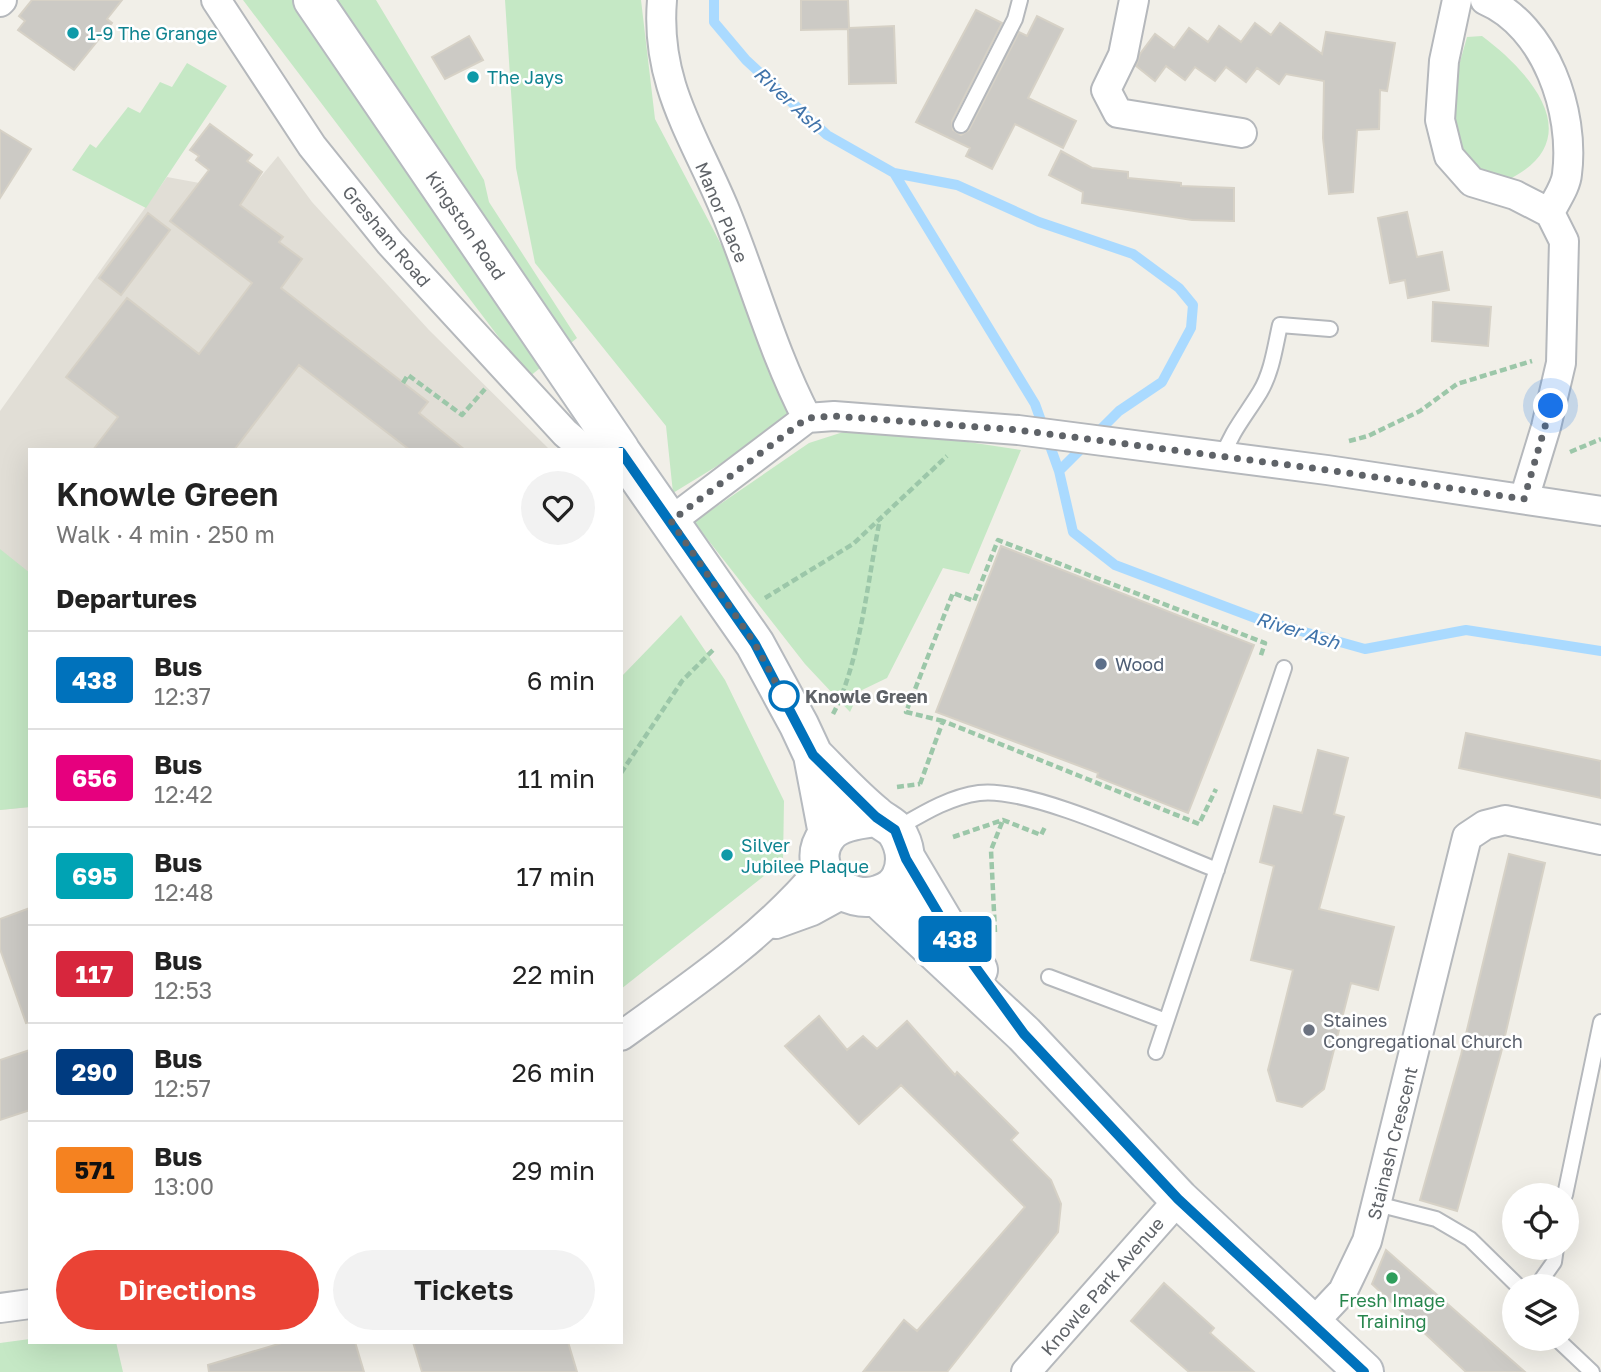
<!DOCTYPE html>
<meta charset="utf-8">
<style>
:root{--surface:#fff;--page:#f2f2f2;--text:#222;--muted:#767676;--line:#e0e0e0;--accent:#ea4335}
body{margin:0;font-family:"Golos Text",sans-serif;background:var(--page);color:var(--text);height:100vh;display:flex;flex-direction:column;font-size:26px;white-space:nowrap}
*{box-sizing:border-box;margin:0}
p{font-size:23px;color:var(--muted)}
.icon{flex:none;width:38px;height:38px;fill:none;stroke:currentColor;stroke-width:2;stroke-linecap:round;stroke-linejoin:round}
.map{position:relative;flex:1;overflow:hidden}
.drawer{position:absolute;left:28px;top:448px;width:595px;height:896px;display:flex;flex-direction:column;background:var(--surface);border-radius:0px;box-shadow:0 7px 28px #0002}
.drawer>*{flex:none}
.badge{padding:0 14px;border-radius:5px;font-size:24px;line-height:46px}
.fabs{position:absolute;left:1502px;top:1183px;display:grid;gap:14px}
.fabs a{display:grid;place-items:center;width:77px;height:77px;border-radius:50%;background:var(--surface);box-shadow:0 7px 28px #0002;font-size:35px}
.you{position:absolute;width:35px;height:35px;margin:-18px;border:5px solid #fff;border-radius:50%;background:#1a73e8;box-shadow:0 0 0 10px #1a73e833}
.map>.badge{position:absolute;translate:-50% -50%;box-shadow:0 0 0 4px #fff}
h2{padding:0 28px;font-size:26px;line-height:63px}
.round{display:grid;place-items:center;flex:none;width:74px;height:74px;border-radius:37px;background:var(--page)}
.head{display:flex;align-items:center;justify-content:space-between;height:119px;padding:0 28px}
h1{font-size:33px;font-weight:600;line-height:52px}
.button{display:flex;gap:14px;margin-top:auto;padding:14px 28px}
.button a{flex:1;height:80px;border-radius:42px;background:var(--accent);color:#fff;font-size:28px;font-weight:600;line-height:80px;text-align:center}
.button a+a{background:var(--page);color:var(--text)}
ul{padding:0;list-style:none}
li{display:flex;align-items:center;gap:21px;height:98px;padding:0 28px;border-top:2px solid var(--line)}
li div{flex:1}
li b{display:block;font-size:26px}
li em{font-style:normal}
li .badge{min-width:77px;font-weight:700;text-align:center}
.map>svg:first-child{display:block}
</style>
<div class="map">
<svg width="1601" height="1372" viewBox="0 0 1601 1372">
<rect width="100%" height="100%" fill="#f1efe8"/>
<!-- education -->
<path fill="#e1ded6" d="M278,156L312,202L429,330L550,450H30V807L0,810V411L167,177L248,192Z"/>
<!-- green -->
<path fill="#c5e8c5" d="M243,0H376L484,180L489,202L577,338L529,377Z
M505,0H641L655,119L724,250L797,417L673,493L666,426L535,263L516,168Z
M1482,36C1533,74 1590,141 1506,181L1478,173L1458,157L1450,97L1467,37Z
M187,63L227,86L146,208L72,170L90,144L96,148L128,107L140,113L160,82L172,87Z
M862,426L1021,450L969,574L943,568L887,678L860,691L850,712L805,664L694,522L809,443Z
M0,549L30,573V807L0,810Z
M681,615L725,680L784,801L783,861L621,989V677Z
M30,1339V1342H116L123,1372H0V1343Z"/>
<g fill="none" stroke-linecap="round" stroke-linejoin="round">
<!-- stream -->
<path stroke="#aadaff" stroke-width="10" d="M714,0V22L746,60L827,135L894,173L957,185L1039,222L1133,254L1179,288L1193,305L1191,328L1162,382L1119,411L1059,471L1073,532L1115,565L1258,619L1365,649L1466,630L1601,651
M894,173L1035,404L1059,471"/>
</g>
<!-- building -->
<path fill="#cccac5" stroke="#d6d1c6" stroke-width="2" d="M32,0H122L107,19L112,23L74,70L18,30L25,21L19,16Z
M801,0H848L849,28L894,26L896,83L849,84L848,29L801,30Z
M976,10L1002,23L952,121L953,130L961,135L969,130L1019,32L1027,36L1037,16L1063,29L1028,98L1076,121L1063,148L1015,124L992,169L966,156L970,148L916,122Z
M1255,23L1271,35L1280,23L1322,54L1326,32L1395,43L1387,91L1380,90L1379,129L1357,130L1353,192L1329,194L1323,138L1324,81L1286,74L1279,84L1257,68L1246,82L1226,67L1215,81L1195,67L1185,80L1166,66L1155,81L1136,66L1140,54L1155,34L1174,48L1189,28L1208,42L1219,26L1241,42Z
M469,36L483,60L445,79L432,57Z
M210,124L252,155L247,161L262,172L240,205L283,237L279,242L302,259L281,288L428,402L419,413L465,450H410L299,365L234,450H93L118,417L66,377L127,298L199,354L252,283L170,221L209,170L196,160L199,156L190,150Z
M0,130L31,149L0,198Z
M1061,151L1092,168L1128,172V178L1181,183V186L1234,188V221L1192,220L1082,203L1083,192L1049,175Z
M1407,212L1417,257L1442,252L1449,290L1408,298L1405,280L1390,283L1378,218Z
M148,213L170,230L121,295L99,278Z
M1433,302L1491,307L1488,346L1432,341Z
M1001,546L1254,645L1188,813L1097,777L1098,773L936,712Z
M1466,733L1601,761V798L1459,768Z
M1318,750L1348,758L1334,814L1344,817L1319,909L1394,927L1378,990L1351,983L1324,1089L1302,1107L1277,1101L1268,1070L1293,970L1251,960L1274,866L1260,862L1274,806L1302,813Z
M1509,854L1545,863L1501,1053L1457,1211L1420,1200L1461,1055Z
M30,908V1022L26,1023L0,949V919Z
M819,1016L847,1050L863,1036L877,1049L907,1021L955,1075L957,1072L1018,1133L1011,1140L1051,1180L1061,1204L1058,1232L947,1372H863L904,1320L917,1331L1025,1207L901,1085L859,1124L785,1046Z
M30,1050V1110L0,1120V1060Z
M1386,1250L1525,1372H1466L1372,1284Z
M1164,1283L1214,1328L1210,1333L1254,1372H1189L1131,1321Z
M285,1342H355L364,1372H209L208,1365Z
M413,1342H568L577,1372H422Z"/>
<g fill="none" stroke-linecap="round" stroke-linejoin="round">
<!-- lane casing -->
<g stroke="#b5b8bc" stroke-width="18">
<path id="lane" d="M961,125L1015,19L1020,0
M1222,458C1231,432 1246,415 1260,392C1272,372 1275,347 1280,325L1330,329
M896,829C922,814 949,797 979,793C1032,786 1162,849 1217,870
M1049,977L1166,1021
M1156,1052L1284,668
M1565,1195L1601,1022
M1377,1204L1436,1219L1470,1239L1518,1286
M1537,1286L1554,1262L1556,1248
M1557,1339L1592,1372"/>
</g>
<!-- street casing -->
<g stroke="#b5b8bc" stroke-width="32">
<path id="street" d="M216,0L312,146L390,243L565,433L585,450
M662,0C655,83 694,136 724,208C753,278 772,351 807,418
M1134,0L1123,55L1106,90L1118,113L1242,133
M1457,0L1444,61L1440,120L1449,156L1472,182L1515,195L1550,213
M1485,0C1546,26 1575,112 1567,174C1566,187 1555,201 1550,213L1564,241L1561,363L1546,427L1524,499
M0,2L2,0
M671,521L807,418L834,416L1018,430L1327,470L1601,511
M776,924L812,911L843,894
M621,1036C693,984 765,936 822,867
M0,1308L30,1304
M1311,1325L1343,1291L1367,1241L1467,837L1485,825L1505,820L1601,840
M1026,1372L1179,1199"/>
</g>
<!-- secondary casing -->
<g stroke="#b6babf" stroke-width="42">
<path id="secondary" d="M313,0L620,450
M621,452L755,644L799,725L813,755L828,834
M813,755C833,775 853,797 875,815C881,821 891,825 896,831C905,845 908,862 901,877C897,886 890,891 881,894C848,908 801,870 827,835C837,821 861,819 876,817
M906,859L947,928L978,970
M876,896L1024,1034L1179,1199L1364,1372"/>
</g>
<!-- path -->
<path stroke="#9cc7a9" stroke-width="4.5" stroke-dasharray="7 3.5" stroke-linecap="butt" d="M403,383L408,375L462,415L485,389
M1349,441L1368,436L1420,411L1457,384L1532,361
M1570,452L1601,439
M765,598L853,544L947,456
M833,714C860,663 868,578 880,519
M943,721L906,712L953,593L974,601L998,540L1265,643L1260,658
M621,773L682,681L715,648
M920,784L943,721L1199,824L1216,789
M897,787L920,784
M953,837L1003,820L1041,835L1045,827
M995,932L991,850L1003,820"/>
<!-- lane -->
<use href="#lane" stroke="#fff" stroke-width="14"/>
<!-- street -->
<use href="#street" stroke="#fff" stroke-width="28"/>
<!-- secondary -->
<use href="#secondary" stroke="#fff" stroke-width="38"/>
</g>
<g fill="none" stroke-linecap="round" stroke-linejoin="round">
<!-- line casing -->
<g stroke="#fff" stroke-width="16">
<path id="line" d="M621,452L755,644L813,755L876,817L895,830L906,859L947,928L1024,1034L1178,1199L1364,1372"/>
</g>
<!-- line -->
<use href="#line" stroke="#0072bc" stroke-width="10"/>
<!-- walk -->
<path stroke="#5f6368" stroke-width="7" stroke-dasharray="0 12.6" d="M784,696L788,705L755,644L671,521L807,418L834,416L1018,430L1327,470L1524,499L1551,406"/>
</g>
<!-- markers -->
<g fill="#0f9aa8" stroke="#fff" stroke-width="2.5">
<circle cx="73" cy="33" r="7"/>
<circle cx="473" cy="77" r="7"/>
<circle cx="727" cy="855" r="7"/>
</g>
<circle fill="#5c6f8a" stroke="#fff" stroke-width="2.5" cx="1101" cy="664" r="7"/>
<circle fill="#fff" stroke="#0072bc" stroke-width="3.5" cx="784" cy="696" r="14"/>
<circle fill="#6b7280" stroke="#fff" stroke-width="2.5" cx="1309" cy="1030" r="7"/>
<circle fill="#2e9e5b" stroke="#fff" stroke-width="2.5" cx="1392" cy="1278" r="7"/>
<g text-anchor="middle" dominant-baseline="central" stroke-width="5" stroke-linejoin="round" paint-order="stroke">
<!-- culture labels -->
<g font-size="18" fill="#0d838f" stroke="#fff" text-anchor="start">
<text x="87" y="33">1-9 The Grange</text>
<text x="487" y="77">The Jays</text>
<text x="741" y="845">Silver<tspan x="741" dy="21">Jubilee Plaque</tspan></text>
</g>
<!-- street labels -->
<g font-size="18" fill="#5f6368" stroke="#fff">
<text transform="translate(722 212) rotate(67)">Manor Place</text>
<text transform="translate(466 225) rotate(56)">Kingston Road</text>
<text transform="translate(387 236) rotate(50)">Gresham Road</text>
<text transform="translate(1392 1143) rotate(-76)">Stainash Crescent</text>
<text transform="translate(1102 1286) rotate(-49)">Knowle Park Avenue</text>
</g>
<!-- service labels -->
<g font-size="18" fill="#4e5e75" stroke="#fff" text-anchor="start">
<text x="1115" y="664">Wood</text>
</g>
<!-- stop labels -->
<g font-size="18" font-weight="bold" fill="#5f6368" stroke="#fff" text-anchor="start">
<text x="805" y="696">Knowle Green</text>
</g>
<!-- worship labels -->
<g font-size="18" fill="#5b616d" stroke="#fff" text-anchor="start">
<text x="1323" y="1020">Staines<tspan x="1323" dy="21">Congregational Church</tspan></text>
</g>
<!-- leisure labels -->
<g font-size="18" fill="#27864d" stroke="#fff">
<text x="1392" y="1300">Fresh Image<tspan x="1392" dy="21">Training</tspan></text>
</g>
<!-- water labels -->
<g font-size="19" font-style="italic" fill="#4174aa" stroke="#fff">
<text transform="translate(789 99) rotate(43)">River Ash</text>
<text transform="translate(1298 630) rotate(17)">River Ash</text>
</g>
</g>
</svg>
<div class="fabs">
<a><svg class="icon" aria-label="locate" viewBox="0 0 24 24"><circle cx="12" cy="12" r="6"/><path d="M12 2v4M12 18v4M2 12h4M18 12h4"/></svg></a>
<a><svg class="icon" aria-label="layers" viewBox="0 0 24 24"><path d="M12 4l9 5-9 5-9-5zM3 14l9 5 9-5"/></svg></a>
</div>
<div class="you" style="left:1551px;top:406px"></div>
<b class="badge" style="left:955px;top:939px;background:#0072bc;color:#fff">438</b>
<section class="drawer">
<div class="head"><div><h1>Knowle Green</h1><p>Walk · 4 min · 250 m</p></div><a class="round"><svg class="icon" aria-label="heart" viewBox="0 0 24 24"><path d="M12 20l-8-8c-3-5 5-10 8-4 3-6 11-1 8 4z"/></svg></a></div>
<h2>Departures</h2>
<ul>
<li><span class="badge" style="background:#0072bc;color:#fff">438</span><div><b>Bus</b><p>12:37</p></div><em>6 min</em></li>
<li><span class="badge" style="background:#e6007e;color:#fff">656</span><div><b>Bus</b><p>12:42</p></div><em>11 min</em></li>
<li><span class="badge" style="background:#00a3b4;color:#fff">695</span><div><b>Bus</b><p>12:48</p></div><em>17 min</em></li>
<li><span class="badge" style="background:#d7263d;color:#fff">117</span><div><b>Bus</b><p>12:53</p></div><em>22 min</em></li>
<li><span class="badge" style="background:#003b80;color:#fff">290</span><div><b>Bus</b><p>12:57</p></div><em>26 min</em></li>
<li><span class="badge" style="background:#f58220;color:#111">571</span><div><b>Bus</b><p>13:00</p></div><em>29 min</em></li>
</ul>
<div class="button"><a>Directions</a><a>Tickets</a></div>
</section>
</div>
